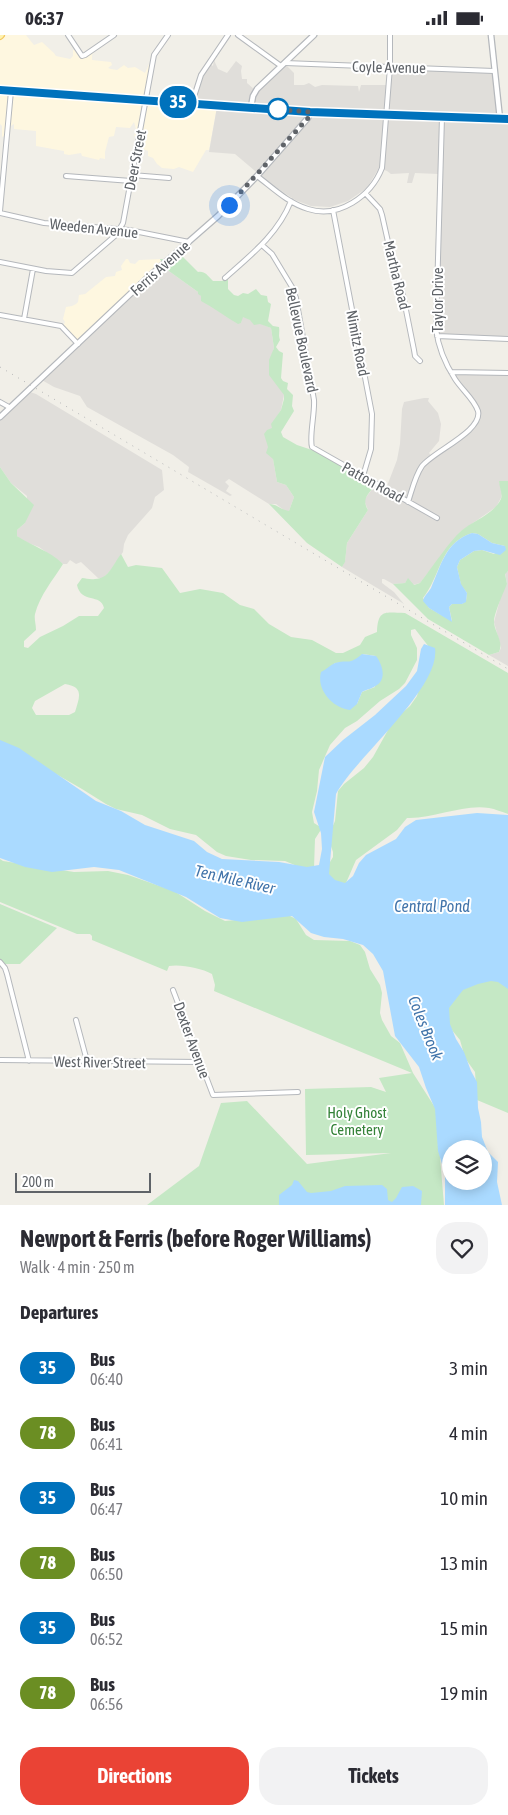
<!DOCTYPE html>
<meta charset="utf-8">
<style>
:root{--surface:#fff;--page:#f2f2f3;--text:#2b2b33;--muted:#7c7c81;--accent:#ea4335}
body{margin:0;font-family:"Asap Condensed",sans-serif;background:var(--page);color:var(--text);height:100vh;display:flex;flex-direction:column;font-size:19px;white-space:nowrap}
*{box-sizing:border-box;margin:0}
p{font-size:16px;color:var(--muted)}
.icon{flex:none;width:28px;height:28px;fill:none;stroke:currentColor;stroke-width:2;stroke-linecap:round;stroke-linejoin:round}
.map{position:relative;height:1170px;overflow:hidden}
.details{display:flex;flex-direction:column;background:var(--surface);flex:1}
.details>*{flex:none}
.badge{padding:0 10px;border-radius:16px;font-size:18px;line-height:32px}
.controls{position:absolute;left:442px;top:1105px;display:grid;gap:10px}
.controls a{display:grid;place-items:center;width:50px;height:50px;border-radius:50%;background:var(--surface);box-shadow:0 2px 12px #0003;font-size:25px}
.scale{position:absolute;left:15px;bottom:12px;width:136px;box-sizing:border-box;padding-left:5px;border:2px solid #5f6368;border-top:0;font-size:14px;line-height:18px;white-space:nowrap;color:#5f6368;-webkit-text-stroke:4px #fff;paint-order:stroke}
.you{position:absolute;width:25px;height:25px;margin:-12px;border:4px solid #fff;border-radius:50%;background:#1a73e8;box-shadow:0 0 0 8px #1a73e833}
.map>.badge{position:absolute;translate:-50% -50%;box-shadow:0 0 0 2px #fff}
h2{padding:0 20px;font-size:19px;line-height:45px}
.round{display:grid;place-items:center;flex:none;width:52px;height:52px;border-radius:20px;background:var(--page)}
.head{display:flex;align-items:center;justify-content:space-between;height:85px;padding:0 20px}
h1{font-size:24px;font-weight:700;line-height:38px}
.button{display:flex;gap:10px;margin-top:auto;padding:10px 20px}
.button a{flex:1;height:58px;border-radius:20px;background:var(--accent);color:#fff;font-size:20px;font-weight:700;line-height:58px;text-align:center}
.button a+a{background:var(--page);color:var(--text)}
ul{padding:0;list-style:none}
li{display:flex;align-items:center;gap:15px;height:65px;padding:0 20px}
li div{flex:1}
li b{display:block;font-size:19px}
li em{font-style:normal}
li .badge{min-width:55px;font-weight:700;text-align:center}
.status{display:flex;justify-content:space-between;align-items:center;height:35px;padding:0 25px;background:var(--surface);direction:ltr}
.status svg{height:14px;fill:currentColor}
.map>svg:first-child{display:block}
</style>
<div class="status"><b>06:37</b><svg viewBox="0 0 49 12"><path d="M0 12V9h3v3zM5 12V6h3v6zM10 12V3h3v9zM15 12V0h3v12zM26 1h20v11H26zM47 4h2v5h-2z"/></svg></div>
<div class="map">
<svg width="508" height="1170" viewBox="0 0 508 1170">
<rect width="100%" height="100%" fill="#f1efe8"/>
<!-- commercial -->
<path fill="#fef7e0" d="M0,0H26L34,10L42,7L54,18L56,21L70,24L73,21V15H76L80,20L91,15L95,16L92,20V25L111,27L112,30L108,33L111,34L117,35L124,30L128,33L135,32L145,38L149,29L151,31L146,64L217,72L209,115H206L193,137L179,132L174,134L162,133L157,129L153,123L148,121V116L136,111L137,102L134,101L136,94L134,87L130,93L116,92L114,101L109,102L105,117V124L100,123L99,125L82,121L81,118L69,120L64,119V116L36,111V96L14,94V89L11,91L9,102L6,100L2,102V91L0,89Z
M126,224H128L130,228L135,229L139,225L160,224L164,232L76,309L62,293L65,287L63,284L66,272L72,271L76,269L78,267L79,260L85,259L106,242L115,241L116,237L122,235L121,231Z"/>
<!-- industrial -->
<path fill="#e0deda" d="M214,25L218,34L227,38L236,26L242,31L241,36L242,44H247V48L255,55L285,29L294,38V50H304L309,48L315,52L322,50L358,51L359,57L361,50H386L388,33L492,37L498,83L508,84V304L434,300L433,295L438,139L415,138L412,148H407L409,138L391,139L387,136L379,133L367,153L348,166L330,172L311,171L295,165L268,147L235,119L209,117L217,72L191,68L194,58L210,29L213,31Z
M164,232L166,234L198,257L207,269L211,270L232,284L241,288L242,282H245L271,293L274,313L271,323L284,360L281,375L272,389L273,424L277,447L286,450L294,462L289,476H285L276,469H269L229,444L225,447L229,451L226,456L232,460L230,461L188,437L189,432L173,420L87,372L80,361L54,352L40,344L76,309Z
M452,338L508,340V446H499L502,458L501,463L496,472L460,497L420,548L413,550L408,544L405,548L393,549L384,544H382V548L394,557L404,569L342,532L345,526L347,508L368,475L364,465L376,449L385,454L387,451L397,425L400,409L402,374L404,367L424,363H429L428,366L438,378L441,389L439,406L429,418L432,421L457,404L476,385V375L471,366Z
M27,356L36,359L162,435L164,455L155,462L152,473L128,500L124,509L123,517L111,535L103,543H98L81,527L76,529L70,525L67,529H63L39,512L23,506L16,500L17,495L25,488L27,461L11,448L0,432V379Z
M508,536V631L489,620L499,617L501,613L494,587L502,557L507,549L505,538Z"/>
<!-- green -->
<path fill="#c5e8c5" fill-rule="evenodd" d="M177,216L198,237C205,236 207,240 213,246H222L228,242V254L234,260L238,261L243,258L248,259L256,254L261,260L267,261L268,267L271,269L268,286L273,291L279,292C280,297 278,300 280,305L276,312L279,316L283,318L281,343L283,346L288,348L287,354L293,360L292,371L294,376L281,397L283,402L297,410L321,418L376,449C369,459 361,463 368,475L347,508L345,527L342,532L307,508L269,469C277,469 281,475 289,476L294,462L286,450L277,447L273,424L266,418L268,412L264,399L267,395L272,393L271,389L281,375L284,364V360L269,340V325L274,313L271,293L260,289L254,290L250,285L243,282L241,288L238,289C226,282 214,273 201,266V261L198,259V257L166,234L160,224H164V226Z
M0,432L11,448L34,470L25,488L17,495V501C32,511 50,516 63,529C53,545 40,560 35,579C34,584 36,589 36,595L24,606V612L28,613L40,602L63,591L79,581H98L104,573C101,558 81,569 77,550L82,543C86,543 90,545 95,544C109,544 113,529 121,519L128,532L136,530L162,533L180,558L200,554L223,558L240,570L254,574L269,589L291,602L312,605L336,618H343L360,610L365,602L377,597C378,573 386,578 405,578L508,638V779C502,777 495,774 489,773C462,769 434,784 407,783L397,795L356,825L346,848H340L330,844L327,832L333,822V817L328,802L335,786L338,756L344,749L364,733L373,722L393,686L410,671L417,661L429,612L415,594L411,595V600L417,613V625L405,648L399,654L380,666L357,686L345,693L330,710L319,735L317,756L312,777L314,788L322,793L315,804L314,833H302L285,826L251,825L226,821L217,817L196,800L170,794L142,780L116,774L106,769L82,754L16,716L0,711ZM363,619L376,621L375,652L362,657L357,669L327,635L335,628L353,627ZM65,649C85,652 79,663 75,677L69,680H36L32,673L35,666Z
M499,446H508V536L505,539L507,549C504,556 494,579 494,586C494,597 504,606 499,617L489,620L428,584L393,549L405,548L408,543L414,550L420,548C431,534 449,507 461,496C474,485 493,480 501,464C503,458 499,452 499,446ZM472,498L478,499L492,508L505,511L494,519L482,515L474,516L460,525L457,532L461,550L467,558L466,566L462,569H452L449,572L452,586L429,573L423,563C441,541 439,509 472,498Z
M0,824L3,826L74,837L108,836L128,840L174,856L205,876L225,886L288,880L296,884L306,900L314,905L350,906L360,910L365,917L370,934L380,950L382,958L380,978L382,985L391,1001L400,1008L413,1038L436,1074L444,1170H147L199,1131L221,1068L247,1066L307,1129L391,1118L306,1120L305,1054L371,1052L386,1057L379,1043L412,1038L214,956L215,950L212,939C201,933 181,929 169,931L167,936L92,905V901L90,899H77L0,867Z
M0,869L57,893L20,929H0Z
M495,944L508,952V1078L477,1065L475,1037L465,1023L460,1005L447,989L445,968L459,952Z"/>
<!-- water -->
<path fill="#aadaff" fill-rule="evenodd" d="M472,498L478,499L492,508L505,511L506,515L500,520L482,515L474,516L460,525L457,532L461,549L467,558L466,567L462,569H452L449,572L452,587L429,573L423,566C424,561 428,558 431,553C441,531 445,507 472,498Z
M424,609L435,613C441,653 355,723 336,759L329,839L335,845L345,848L353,841L359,828L366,820L396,804L405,792L416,785L477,778L508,780V954L498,947L491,946L478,949L463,955L449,973L450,989L456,1004L464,1017L471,1036L477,1047L478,1073L481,1087L482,1102L488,1117L498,1127L497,1147L502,1170H445V1139L438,1116L435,1074L426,1053L419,1032L395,1001L383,936L373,919L363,910L343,904L324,902L311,898L292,881L242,887L220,883L186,862L119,835L94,832L52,837L25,832L0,823V705L19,713L96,766L121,776L145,790L194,806L207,817L222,824L279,827L307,832L319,830L322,814L321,798L314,777L325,722L343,705L375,680L406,651L417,636L421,614ZM451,1114H484V1146H451Z
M362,619L376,621C382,629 387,643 377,650C372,654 367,654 362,657L357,669L350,675C333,673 316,655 321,637C326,635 330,630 335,628C349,624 348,631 362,619Z
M294,1145L298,1146L307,1157L311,1158L331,1156L345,1151L382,1150L387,1154L388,1165L392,1167L396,1163L402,1152L413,1151L422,1156L421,1170H279V1160L292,1150Z"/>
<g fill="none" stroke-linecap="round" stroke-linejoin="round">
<!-- minor casing -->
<g stroke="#b5b8bc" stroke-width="6">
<path id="minor" d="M68,0L82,21L85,20L114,0
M238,0L281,31
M285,28L494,36
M192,68L201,40L228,0
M132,140L169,143
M66,141L131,146
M257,141C273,153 288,168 308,174C339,184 371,161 382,133L390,32V0
M366,159L380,174L382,180L393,229L402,255L414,315L415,321L420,326
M333,175L372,379L371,414L363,441
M0,176L11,56
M0,178L44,188L129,195L189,207
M263,211L272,219L292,252L296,263L314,365C315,378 309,402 312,412L437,483
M0,227L46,236L72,238L116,200L123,188L154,20L168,0
M225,243C251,220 278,199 291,166
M0,280L61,291L78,309
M24,284L33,234
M437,301L508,304
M451,337L508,338
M0,367L9,372
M408,467C412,455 415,441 422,431C434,416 483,396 478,376C474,364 462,355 455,344C446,330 438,311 436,294L442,82
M0,927L5,933L7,939L29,1026
M173,955L213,1060L298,1057
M76,985L87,1026
M0,1025L201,1027"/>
</g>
<!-- tertiary casing -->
<g stroke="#b5b8bc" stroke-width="7">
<path id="tertiary" d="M491,0L500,84
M251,72L253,61L257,54L314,0
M0,382L145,245L218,181L257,141L308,83L310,77"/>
</g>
<!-- primary casing -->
<g stroke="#f2c960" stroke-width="8">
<path id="primary" d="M0,1L1,0
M0,55L310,77L508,84"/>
</g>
<!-- minor -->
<use href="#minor" stroke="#fff" stroke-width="4"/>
<!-- tertiary -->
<use href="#tertiary" stroke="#fff" stroke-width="4.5"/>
<!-- primary -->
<use href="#primary" stroke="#fff2af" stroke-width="5.5"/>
<!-- rail -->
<path stroke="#b6b7b8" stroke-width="1" stroke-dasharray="1 6" stroke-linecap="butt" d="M0,332L508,634"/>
</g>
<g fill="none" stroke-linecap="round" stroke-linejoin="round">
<!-- line casing -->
<g stroke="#fff" stroke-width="11">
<path id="line" d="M0,55L310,77L508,84"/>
</g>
<!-- line -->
<use href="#line" stroke="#0072bc" stroke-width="8"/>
<!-- walk -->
<path stroke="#5f6368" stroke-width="5" stroke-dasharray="0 9" d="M229,170L308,83L310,77L272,74H278"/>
</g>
<!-- markers -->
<circle fill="#fff" stroke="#0072bc" stroke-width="2.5" cx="278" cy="74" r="10"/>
<g text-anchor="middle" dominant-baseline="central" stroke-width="4" stroke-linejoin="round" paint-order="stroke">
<!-- street labels -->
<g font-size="15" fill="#5f6368" stroke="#fff">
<text transform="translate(389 32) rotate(1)">Coyle Avenue</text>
<text transform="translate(135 125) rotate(-79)">Deer Street</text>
<text transform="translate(94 193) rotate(6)">Weeden Avenue</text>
<text transform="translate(160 233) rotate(-42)">Ferris Avenue</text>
<text transform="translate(397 240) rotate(76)">Martha Road</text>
<text transform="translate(437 265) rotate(-90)">Taylor Drive</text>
<text transform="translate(302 305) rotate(78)">Bellevue Boulevard</text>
<text transform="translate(358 308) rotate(79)">Nimitz Road</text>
<text transform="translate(373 447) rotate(29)">Patton Road</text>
<text transform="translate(192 1005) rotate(70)">Dexter Avenue</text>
<text transform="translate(100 1027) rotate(1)">West River Street</text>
</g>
<!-- park labels -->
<g font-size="15" fill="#348238" stroke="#fff">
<text x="357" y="1077">Holy Ghost<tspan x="357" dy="17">Cemetery</tspan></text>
</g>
<!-- water labels -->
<g font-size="16" font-style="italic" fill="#4174aa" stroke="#fff">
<text transform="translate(235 844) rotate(13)">Ten Mile River</text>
<text x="432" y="871">Central Pond</text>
<text transform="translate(426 993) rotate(68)">Coles Brook</text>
</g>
</g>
</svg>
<div class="controls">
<a><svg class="icon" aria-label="layers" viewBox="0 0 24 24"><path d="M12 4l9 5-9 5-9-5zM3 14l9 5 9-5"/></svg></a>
</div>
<div class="scale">200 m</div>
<div class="you" style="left:229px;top:170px"></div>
<b class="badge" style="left:178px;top:67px;background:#0072bc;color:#fff">35</b>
</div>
<section class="details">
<div class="head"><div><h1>Newport &amp; Ferris (before Roger Williams)</h1><p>Walk · 4 min · 250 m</p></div><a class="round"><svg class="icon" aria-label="heart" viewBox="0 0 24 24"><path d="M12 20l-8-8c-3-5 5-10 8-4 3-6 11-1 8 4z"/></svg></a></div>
<h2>Departures</h2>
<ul>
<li><span class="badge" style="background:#0072bc;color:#fff">35</span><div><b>Bus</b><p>06:40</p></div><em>3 min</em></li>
<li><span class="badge" style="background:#6b8e23;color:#fff">78</span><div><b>Bus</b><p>06:41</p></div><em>4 min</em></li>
<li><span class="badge" style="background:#0072bc;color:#fff">35</span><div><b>Bus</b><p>06:47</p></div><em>10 min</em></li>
<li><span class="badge" style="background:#6b8e23;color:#fff">78</span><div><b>Bus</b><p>06:50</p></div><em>13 min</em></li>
<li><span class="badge" style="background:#0072bc;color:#fff">35</span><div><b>Bus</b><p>06:52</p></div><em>15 min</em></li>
<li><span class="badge" style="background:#6b8e23;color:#fff">78</span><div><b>Bus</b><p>06:56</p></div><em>19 min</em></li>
</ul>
<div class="button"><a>Directions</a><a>Tickets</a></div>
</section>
